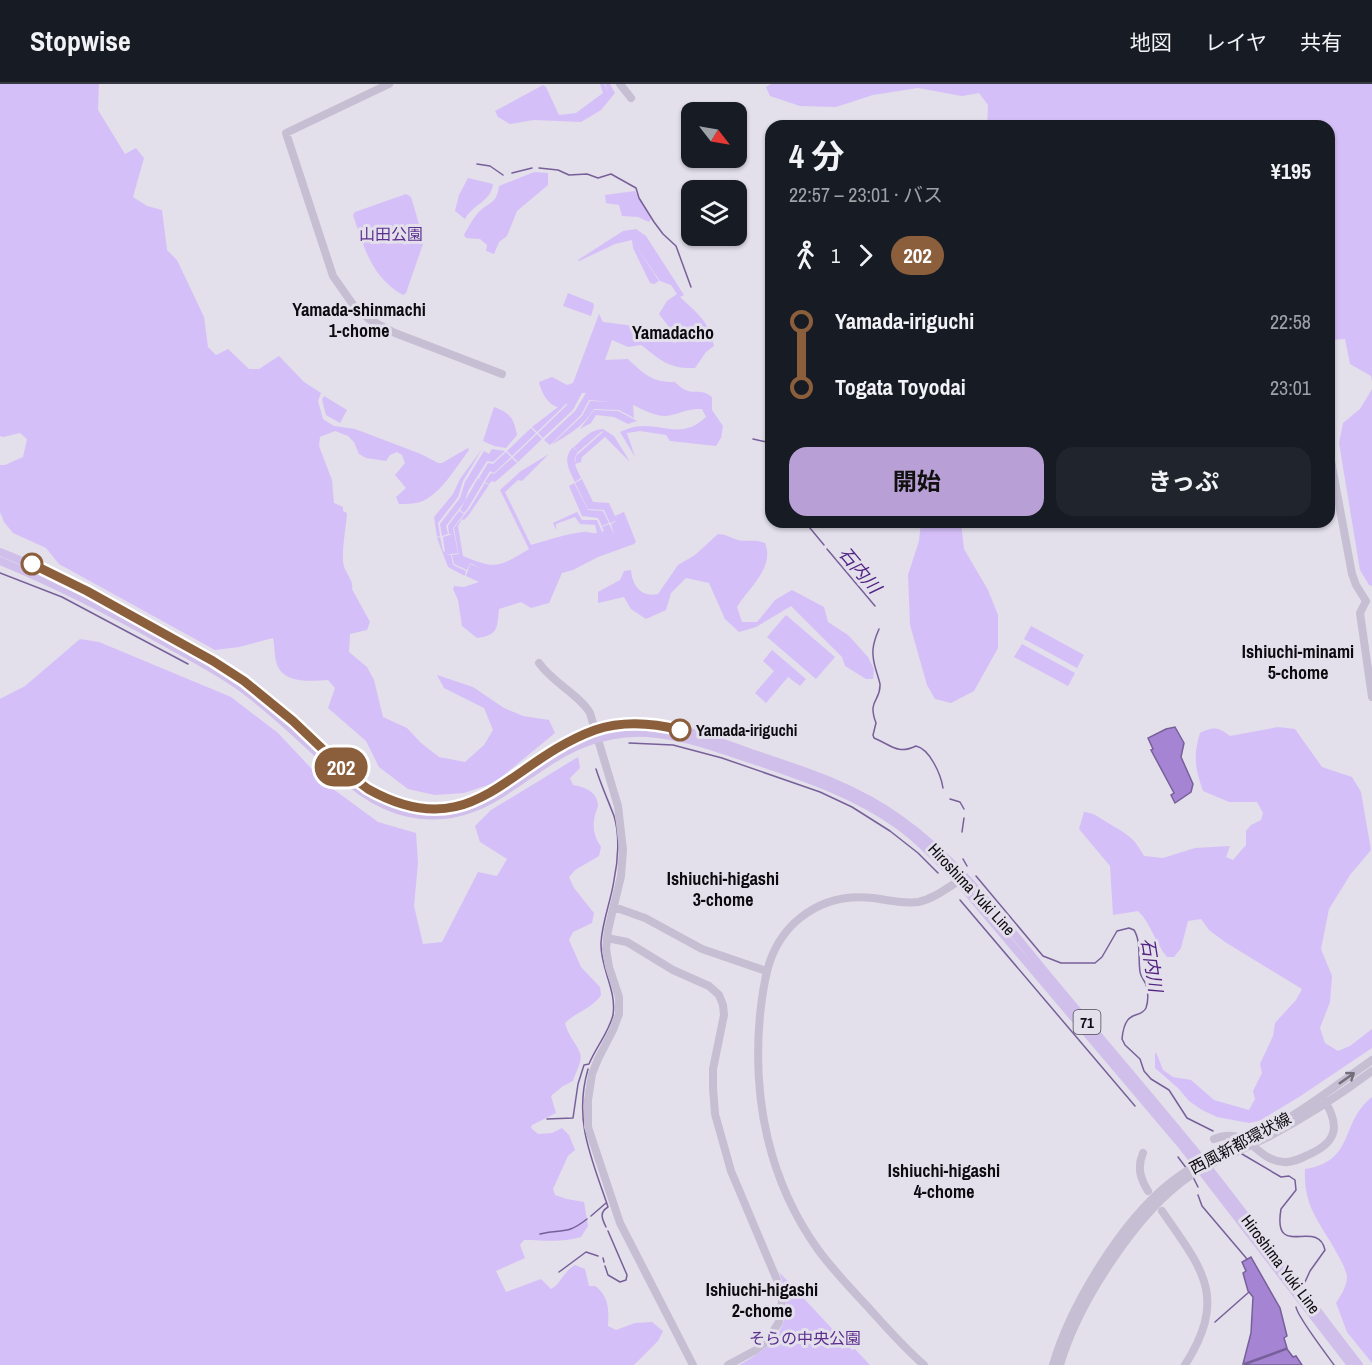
<!DOCTYPE html>
<html lang="ja">
<meta charset="utf-8">
<style>
:root{--surface:#171b24;--page:#20242c;--text:#f1f3f6;--muted:#9ea1a6;--line:#363941;--accent:#b8a0d6}
body{margin:0;font-family:"Archivo Narrow","Noto Sans JP",sans-serif;background:var(--page);color:var(--text);height:100vh;display:flex;flex-direction:column;font-size:22px;white-space:nowrap}
*{box-sizing:border-box;margin:0}
p{font-size:20px;color:var(--muted)}
.icon{flex:none;width:33px;height:33px;fill:none;stroke:currentColor;stroke-width:2;stroke-linecap:round;stroke-linejoin:round}
.map{position:relative;flex:1;overflow:hidden}
.sheet{position:absolute;left:765px;top:36px;width:570px;height:408px;display:flex;flex-direction:column;background:var(--surface);border-radius:18px;box-shadow:0 2px 4px #0004}
.sheet>*{flex:none}
.badge{padding:0 12px;border-radius:20px;font-size:21px;line-height:39px}
.needle{width:39px;rotate:121deg}
.fabs{position:absolute;left:681px;top:18px;display:grid;gap:12px}
.fabs a{display:grid;place-items:center;width:66px;height:66px;border-radius:12px;background:var(--surface);box-shadow:0 2px 4px #0004;font-size:30px}
.map>.badge{position:absolute;translate:-50% -50%;box-shadow:0 0 0 3px #fff}
.legs{display:flex;align-items:center;gap:9px;height:66px;padding:0 24px;font-size:20px}
.legs p{margin-inline-start:auto}
.summary{display:flex;align-items:center;justify-content:space-between;height:102px;padding:0 24px}
h1{font-size:33px;font-weight:700;line-height:45px}
.primary-button{display:flex;gap:12px;margin-top:auto;padding:12px 24px}
.primary-button a{flex:1;height:69px;border-radius:18px;background:var(--accent);color:#111;font-size:24px;font-weight:700;line-height:69px;text-align:center}
.primary-button a+a{background:var(--page);color:var(--text)}
ul{padding:0 24px;list-style:none}
li{display:flex;align-items:center;gap:21px;height:66px;font-size:22px}
li i{display:grid;place-items:center;width:9px;height:100%;margin:0 8px;background:currentColor}
li i::after{content:'';width:15px;height:15px;margin:-8px;border:4px solid;border-radius:50%;background:var(--surface)}
li p{margin-inline-start:auto}
li:first-child i{background:linear-gradient(#0000 50%,currentColor 0)}
li:last-child i{background:linear-gradient(currentColor 50%,#0000 0)}
header{display:flex;align-items:center;gap:36px;box-sizing:border-box;height:84px;padding:0 30px;background:var(--surface);border-bottom:2px solid var(--line)}
header strong{font-size:28px}
nav{display:flex;gap:33px;margin-inline-start:auto;font-size:21px}
.map>svg:first-child{display:block}
</style>
<header>
<strong>Stopwise</strong>
<nav><a>地図</a><a>レイヤ</a><a>共有</a></nav>
</header>
<div class="map">
<svg width="1372" height="1281" viewBox="0 0 1372 1281">
<rect width="100%" height="100%" fill="#e3dfeb"/>
<!-- green -->
<path fill="#d5bff8" d="M0,0H99L98,26L125,70L136,64L144,74L133,113L147,122L162,126L167,166L177,176L204,233L208,263L216,271L228,265L249,285H259L279,272L304,298L321,309L318,317L323,335L334,342L355,345L421,370L438,379H442L468,364L469,366C456,383 443,407 423,417C416,420 406,420 399,420L396,413L406,404L395,391L405,379L402,371L397,368L390,371L386,377L366,374L359,370L354,358L348,352L335,347L320,353L319,362L332,396L334,419L343,423V427L347,429C346,443 342,464 343,478C344,489 354,495 352,505L370,538L367,546L350,550L349,568L367,583L374,596L383,633L407,644L421,659L439,673L465,678L484,661L493,646L484,624L444,604L437,591L473,603L504,624L523,632L549,636L555,649L494,699L464,709L435,711L408,705L379,683L366,657L328,624L335,604L328,596C312,597 287,600 278,583C274,576 275,562 273,554L239,563L215,566L59,480L46,464L13,449L4,438L0,428V381H5L23,373L27,355L20,349L3,353L0,352Z
M600,0H604L609,9L605,0H610L615,9L601,26L581,38L534,36L510,40L498,33L495,27L543,1L546,3L559,31L576,29L603,9Z
M771,0H1372V298L1371,292L1350,280L1345,255L1329,256V42H987L988,21L979,9L962,12L918,4L873,11L836,23L800,22L770,12L766,3Z
M534,88L548,89V101L517,127L507,152L499,158L494,170L486,167L487,161L480,155L466,154L464,151C469,142 474,132 482,125C493,117 497,117 499,102Z
M468,94L493,100C491,118 473,120 465,135L455,127L459,111Z
M635,107L651,135L649,138L638,133L622,132L619,121L606,119L605,111Z
M406,110L411,113L424,157L406,209L403,211C371,193 364,163 353,131L355,128Z
M636,145L646,152L684,211L680,213C698,230 709,237 714,262L706,268L695,284C668,285 661,276 641,261L628,263L612,256L605,276L628,275C645,291 652,298 675,298C692,316 697,301 712,313V326L723,342L721,354L716,362L670,357L666,351L640,347L627,349L635,373L620,348C625,346 629,344 634,343C661,338 681,357 706,333L702,325C686,324 678,331 665,332C654,332 642,325 633,321L634,334L619,326L594,325C583,343 568,351 551,361L582,332L590,317L612,318L589,316L581,331L550,361L544,356L575,327L586,309H582L573,326L543,354L538,349L567,321V319L537,348L532,343L558,323C548,321 541,308 539,298L552,293L567,301L573,299L599,230L603,238L642,243L660,255L676,259L673,248L659,230L667,217L677,210L671,201L660,197L636,162L659,197L654,200L650,199L633,164L632,156L615,160L579,177L578,176L623,147Z
M568,209L593,219L594,222L591,232L563,222Z
M1372,305V502L1369,501L1360,486L1339,359L1343,339L1360,325Z
M324,312L347,326L340,339L326,331L322,316Z
M494,323C510,329 514,334 517,351L506,364L494,362L483,357Z
M594,326L618,327L637,337L628,340L614,333L596,331L591,339L580,345Z
M531,344L536,349L512,372L507,367Z
M603,345L614,352L630,378L605,353L582,373L581,378L575,380L576,372L604,347L601,348L578,368L574,363C583,355 591,345 603,345Z
M537,350L542,355L518,378L513,373Z
M573,363L578,368C571,377 577,385 581,394L575,398C569,386 562,374 573,363Z
M482,365L463,397L458,413L438,439L440,452L437,453L434,433L453,410L460,395Z
M492,365L505,367L493,378L487,377L468,407L465,417L446,442L448,450L442,452L440,440L460,414L465,398L484,367L489,370Z
M506,368L511,373L494,389L490,387L468,424L464,429L460,426L478,394L483,397L479,394L488,379L493,380Z
M549,370L522,397L518,396L505,408L531,461C548,456 565,450 583,448C589,447 591,450 597,449L595,441L580,440L575,433L556,440V446L553,439L577,428L582,436H597L602,448L604,447L602,443L609,440L614,450L611,440L618,436L610,439L604,426L588,425L575,399L582,395L593,418L609,419L615,432L624,428L636,458L634,460L598,473L573,486L562,489L549,519L531,524L521,518L499,525C497,545 498,551 477,554L462,542L458,516L453,505L454,502L464,503L479,498L466,492L470,480L480,484L470,479L467,486L454,480L452,471L458,470L459,473L454,444L470,424L485,399L489,401L468,432L464,436L462,435L458,442L463,472C496,486 499,483 529,465L500,406L521,387Z
M512,374L517,379L495,398L492,397L489,400L485,398L491,389L494,390Z
M574,399L588,426L603,427L609,439L602,442L598,434L582,432L569,402Z
M459,427L464,430L453,444L458,469L445,471H451L453,481L466,487L465,492L448,483L437,454L440,453L443,467L445,468L443,453L453,450H449L448,442Z
M921,438H961L964,465L988,506L998,531V564L974,607L951,619L935,615L927,601L910,541L908,491L919,457Z
M718,450C726,450 731,454 738,456C748,458 755,455 765,459C775,484 749,503 737,523L742,538H757L775,516L792,506L824,523L828,538L848,551L868,573L874,585L873,595H866L845,582L842,573L791,522L756,543L739,548L725,535L709,499L686,494L671,509L666,526L646,535L631,525L624,513L598,519V508L620,496L624,487L631,486C632,501 641,514 658,510L678,481L695,471Z
M786,531L835,573L816,595L767,553Z
M1031,542L1084,571L1077,584L1024,555Z
M80,555L99,558L231,613L278,649L325,699L378,738L416,749L418,779L414,822L423,860L442,858L478,788L497,792L507,775L480,758L475,742L491,726L578,673L580,684L570,694L573,701C584,703 597,707 598,721C598,724 596,727 595,731C592,743 594,753 601,763L599,772L575,786L569,793L574,804L594,829L592,839L573,848L569,856L581,883L600,903L601,911C593,924 576,928 565,939C569,954 576,958 580,969C583,977 575,989 573,997L563,1002L551,1012L556,1029L532,1041L531,1044L538,1050L552,1049L562,1044L569,1051L575,1066L568,1072L553,1105L555,1111L567,1115L584,1118L588,1142L581,1153C560,1159 547,1156 524,1156L520,1161L525,1174L496,1187L506,1208L541,1195L551,1205C560,1201 563,1188 575,1181L585,1185L589,1202H595C609,1212 609,1226 608,1242L616,1246L635,1239L652,1238L663,1247L658,1257L634,1281H0V615L25,602Z
M1022,560L1075,589L1068,602L1014,573Z
M772,566L806,595L800,602L788,593L766,619L755,609L774,587L763,577Z
M1278,643L1295,645L1322,683L1352,693L1361,708L1371,766L1350,791L1329,825L1321,865L1332,892L1330,918L1320,944L1325,959L1338,967L1350,962L1372,945V964L1299,1013L1259,1037L1249,1039L1217,1033L1202,1026L1189,1017L1178,1004L1155,984V971L1156,968L1163,986L1173,993L1191,996L1214,1016L1249,1026L1255,1015L1253,1007L1262,989L1260,980L1273,952L1275,939L1296,916L1302,905L1225,858L1209,846L1201,835L1188,837L1181,864L1174,873H1167C1155,859 1151,839 1138,827L1113,831L1110,782L1079,745L1084,728C1094,729 1097,732 1105,737C1124,749 1133,751 1144,772L1163,774L1195,764L1230,762L1226,773L1233,776L1246,761V747L1251,741L1261,736L1263,729L1257,718H1229L1203,707C1195,684 1193,672 1200,649C1213,642 1219,643 1230,652Z
M1372,1013V1279L1347,1248L1336,1219C1341,1211 1347,1202 1347,1193C1346,1185 1341,1177 1338,1171C1321,1139 1303,1124 1305,1085C1356,1077 1339,1039 1372,1013Z
M779,1188L852,1266L855,1265L870,1281H739C779,1260 798,1234 779,1188Z"/>
<!-- water -->
<path fill="#a584d4" stroke="#776099" stroke-width="1.5" d="M1175,643L1184,659L1181,673L1193,700L1191,708L1175,719L1171,711L1174,709L1151,666L1153,665L1148,654L1166,645Z
M1251,1173L1280,1224L1287,1252L1284,1254L1287,1264L1243,1280L1251,1249L1253,1213L1248,1207L1243,1189L1246,1187L1242,1178Z
M1287,1265L1293,1273L1296,1272L1302,1281H1244Z"/>
<g fill="none" stroke-linecap="round" stroke-linejoin="round">
<!-- stream -->
<path stroke="#776099" stroke-width="1.5" d="M477,80L490,82L503,91
M539,84L558,86L569,91L587,90L598,94L611,90L636,104L639,114L654,138L663,150L676,162L691,203
M512,89L532,84
M753,355L771,359
M805,438L824,461
M827,465L875,522
M0,489L62,513L188,580
M879,545C872,561 871,570 876,586C877,590 879,595 880,600C881,618 867,615 876,639L873,651L874,654C891,661 898,671 916,662C930,665 941,691 943,704
M629,659L673,661L722,674L820,708L852,723L890,747L918,769L938,789
M950,715L960,718L964,725
M962,748L964,734
M963,775L967,782
M976,792L1043,872L1061,879H1095L1102,873L1117,847L1129,844L1134,846C1141,857 1138,874 1140,888C1141,895 1147,898 1147,905C1148,910 1148,918 1146,924C1140,936 1125,923 1122,955L1125,961L1140,975L1144,987L1151,995L1169,1006L1187,1034L1213,1047
M960,816L1135,1022
M589,980C596,963 609,948 613,931C617,906 600,884 601,859C602,838 611,817 614,796C618,777 620,751 614,732C608,716 601,701 596,685
M588,985C573,1037 592,1075 608,1123C599,1128 602,1135 606,1143
M547,1035L573,1034L578,1000L584,981L589,980
M1242,1070L1281,1093L1289,1092L1295,1096L1296,1106L1281,1125C1272,1177 1318,1133 1325,1166L1310,1187L1305,1198
M1178,1073L1187,1085
M1193,1093L1198,1103
M1198,1111L1202,1122L1247,1175
M591,1132L606,1119
M540,1150C564,1144 565,1152 587,1135
M603,1174L604,1178
M605,1182L608,1191L620,1198L626,1196L627,1191L608,1147
M559,1188L586,1168L598,1172
M1296,1223C1297,1232 1327,1271 1334,1281
M1215,1238L1249,1208"/>
<!-- secondary -->
<path stroke="#c6bed2" stroke-width="8" d="M389,0L286,49L333,192L354,222L370,236L395,249L502,290
M620,0L631,14
M1329,366L1352,490L1356,501L1366,517
M1366,517L1360,529L1372,613
M539,579C553,599 580,611 590,629L618,722L623,766L621,792L608,846L606,865L609,883L619,913V930L613,946L598,975L592,990L588,1016V1043L620,1139L693,1281
M614,823L645,834L702,865L766,887
M607,854L627,858L673,886L709,902L719,911L723,921L724,931L713,985V1004L715,1030L731,1087L777,1196L782,1217L779,1238L767,1257L756,1266L728,1281
M1214,1055C1250,1041 1255,1077 1284,1078C1293,1079 1302,1074 1310,1070C1339,1057 1339,1040 1324,1015
M1143,1069C1137,1083 1140,1094 1148,1107
M1162,1127C1203,1186 1228,1213 1185,1281
M924,1281C903,1263 885,1242 867,1222C850,1204 834,1187 819,1167C769,1098 752,1015 760,931C764,893 769,859 800,834C821,817 847,811 873,814C887,816 903,820 918,818C934,815 948,803 962,795
M1053,1281C1070,1222 1121,1138 1170,1099C1203,1072 1245,1059 1282,1038C1313,1020 1342,997 1372,976
M1060,1281C1078,1219 1137,1128 1190,1092C1215,1076 1242,1066 1268,1053C1304,1034 1339,1012 1372,987"/>
<!-- primary -->
<path stroke="#d0beeb" stroke-width="8" d="M0,468C49,487 94,512 140,537C176,556 212,575 245,599C262,610 278,623 293,637C324,665 353,704 394,717C465,741 497,702 552,668C584,647 621,636 659,641C690,646 721,658 751,669C803,686 856,703 901,736C963,780 1007,843 1055,900C1102,956 1149,1011 1195,1067C1251,1137 1304,1210 1359,1281
M0,477C58,501 113,529 168,560C191,573 217,586 239,602C266,621 290,644 314,666C343,693 368,720 409,729C484,745 521,685 582,660C602,652 625,648 647,649C683,651 719,665 753,676C803,693 854,709 898,741C920,757 939,777 958,797L1183,1063L1351,1281"/>
</g>
<!-- one-way arrows -->
<defs><path id="oneway-shaft" d="M-6 0H5M1.5-3L5.5 0L1.5 3" fill="none" stroke-width="1.6" stroke-linecap="round" stroke-linejoin="round" transform="scale(1.5)"/></defs>
<use stroke="#736d7a" href="#oneway-shaft" transform="translate(1347 994) rotate(-35)"/>
<g fill="none" stroke-linecap="round" stroke-linejoin="round">
<!-- line-1 casing -->
<g stroke="#fff" stroke-width="14">
<path id="line-1" d="M32,480L87,507L213,577L244,597L293,637L352,693L368,705C473,764 507,678 595,646C622,637 653,639 680,646"/>
</g>
<!-- line-1 -->
<use href="#line-1" stroke="#8b5e3c" stroke-width="9"/>
</g>
<!-- markers -->
<g fill="#fff" stroke="#8b5e3c" stroke-width="3">
<circle cx="32" cy="480" r="10"/>
<circle cx="680" cy="646" r="10"/>
</g>
<g text-anchor="middle" dominant-baseline="central" stroke-width="6" stroke-linejoin="round" paint-order="stroke">
<!-- shield labels -->
<rect fill="#e3dfeb" stroke="#4d4b51" stroke-width="1.5" x="1073.5" y="926" width="27" height="24" rx="4.5"/>
<g font-size="15" font-weight="bold" fill="#0d0b0f">
<text x="1087" y="938">71</text>
</g>
<!-- park labels -->
<g font-size="16" fill="#5c2f8e" stroke="#e3dfeb">
<text x="391" y="150">山田公園</text>
<text x="805" y="1254">そらの中央公園</text>
</g>
<!-- stop labels -->
<g font-size="16" font-weight="bold" fill="#0d0b0f" stroke="#e3dfeb" text-anchor="start">
<text x="696" y="646">Yamada-iriguchi</text>
</g>
<!-- street labels -->
<g font-size="16" fill="#0d0b0f" stroke="#e3dfeb">
<text transform="translate(972 805) rotate(47)">Hiroshima Yuki Line</text>
<text transform="translate(1240 1059) rotate(-28)">西風新都環状線</text>
<text transform="translate(1281 1180) rotate(53)">Hiroshima Yuki Line</text>
</g>
<!-- neighbourhood labels -->
<g font-size="18" font-weight="bold" fill="#0d0b0f" stroke="#e3dfeb">
<text x="359" y="225">Yamada-shinmachi<tspan x="359" dy="21">1-chome</tspan></text>
<text x="673" y="248">Yamadacho</text>
<text x="1298" y="567">Ishiuchi-minami<tspan x="1298" dy="21">5-chome</tspan></text>
<text x="723" y="794">Ishiuchi-higashi<tspan x="723" dy="21">3-chome</tspan></text>
<text x="944" y="1086">Ishiuchi-higashi<tspan x="944" dy="21">4-chome</tspan></text>
<text x="762" y="1205">Ishiuchi-higashi<tspan x="762" dy="21">2-chome</tspan></text>
</g>
<!-- water labels -->
<g font-size="18" font-style="italic" fill="#522381" stroke="#e3dfeb">
<text transform="translate(860 486) rotate(50)">石内川</text>
<text transform="translate(1152 881) rotate(81)">石内川</text>
</g>
</g>
</svg>
<div class="fabs">
<a><svg class="needle" viewBox="-14 -14 28 28"><path d="M0-13l5 13h-10z" fill="#e53935"/><path d="M0 13l5-13h-10z" fill="#9ea1a6"/></svg></a>
<a><svg class="icon" aria-label="layers" viewBox="0 0 24 24"><path d="M12 4l9 5-9 5-9-5zM3 14l9 5 9-5"/></svg></a>
</div>
<b class="badge" style="left:341px;top:683px;background:#8b5e3c;color:#fff">202</b>
<section class="sheet">
<div class="summary"><div><h1>4 分</h1><p>22:57 – 23:01 · バス</p></div><b>¥195</b></div>
<div class="legs"><svg class="icon" aria-label="walk" viewBox="0 0 24 24"><circle cx="13" cy="4" r="2"/><path d="M13 8l-2 6 4 7M11 14l-3 7M7 12l3-4h3l4 4"/></svg>1<svg class="icon" aria-label="forward" viewBox="0 0 24 24"><path d="M9 5l7 7-7 7"/></svg><b class="badge" style="background:#8b5e3c;color:#fff">202</b></div>
<ul>
<li><i style="color:#8b5e3c"></i><b>Yamada-iriguchi</b><p>22:58</p></li>
<li><i style="color:#8b5e3c"></i><b>Togata Toyodai</b><p>23:01</p></li>
</ul>
<div class="primary-button"><a>開始</a><a>きっぷ</a></div>
</section>
</div>
